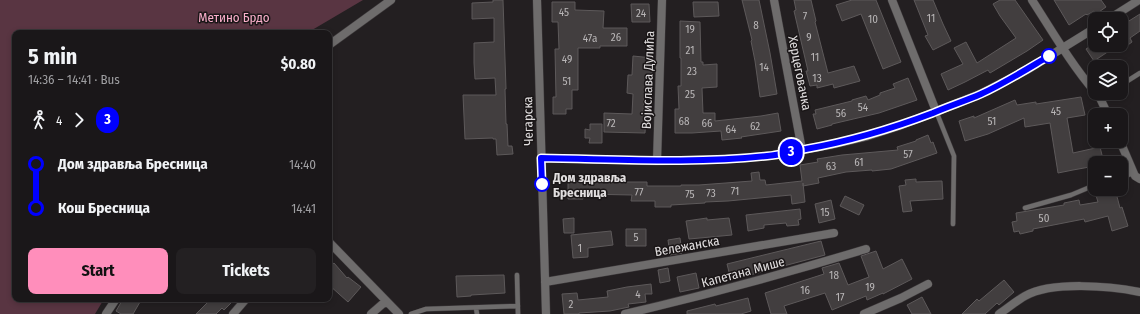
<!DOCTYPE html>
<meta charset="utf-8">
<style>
:root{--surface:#1a1719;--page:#232022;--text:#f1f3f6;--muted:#9f9fa2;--line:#383638;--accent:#ff8ebb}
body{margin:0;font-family:"Fira Sans Condensed",sans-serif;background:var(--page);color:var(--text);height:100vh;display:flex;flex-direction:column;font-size:15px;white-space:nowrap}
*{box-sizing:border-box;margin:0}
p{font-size:13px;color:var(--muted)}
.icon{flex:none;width:22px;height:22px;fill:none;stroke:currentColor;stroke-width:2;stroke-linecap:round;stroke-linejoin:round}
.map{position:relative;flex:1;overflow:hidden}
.sheet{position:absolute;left:12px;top:30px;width:320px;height:272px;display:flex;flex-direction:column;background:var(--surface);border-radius:8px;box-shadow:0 2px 6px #0003,0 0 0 1px var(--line)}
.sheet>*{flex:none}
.badge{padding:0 8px;border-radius:13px;font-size:14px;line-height:26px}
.fabs{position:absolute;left:1088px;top:12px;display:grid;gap:8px}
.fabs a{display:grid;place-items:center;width:40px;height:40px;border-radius:8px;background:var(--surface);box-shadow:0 2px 6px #0003,0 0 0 1px var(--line);font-size:20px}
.map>.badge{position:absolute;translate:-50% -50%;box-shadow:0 0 0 2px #fff}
.legs{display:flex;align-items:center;gap:6px;height:44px;padding:0 16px;font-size:13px}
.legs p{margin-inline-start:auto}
.overview{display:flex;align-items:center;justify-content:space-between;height:68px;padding:0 16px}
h1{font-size:22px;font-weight:700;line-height:30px}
.cta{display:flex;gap:8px;margin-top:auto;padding:8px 16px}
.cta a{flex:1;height:46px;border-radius:8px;background:var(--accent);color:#111;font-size:16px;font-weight:700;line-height:46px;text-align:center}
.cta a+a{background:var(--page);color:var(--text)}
ul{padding:0 16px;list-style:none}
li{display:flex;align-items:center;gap:14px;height:44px;font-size:15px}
li i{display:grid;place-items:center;width:6px;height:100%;margin:0 5px;background:currentColor}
li i::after{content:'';width:10px;height:10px;margin:-5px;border:3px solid;border-radius:50%;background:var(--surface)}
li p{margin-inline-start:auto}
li:first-child i{background:linear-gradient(#0000 50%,currentColor 0)}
li:last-child i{background:linear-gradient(currentColor 50%,#0000 0)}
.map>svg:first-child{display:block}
</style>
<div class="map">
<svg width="1140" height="314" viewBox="0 0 1140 314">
<rect width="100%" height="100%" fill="#231f21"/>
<!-- green -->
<path fill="#593542" d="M0,0H363L307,33H15V299H104L95,314H0Z"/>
<!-- building -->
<path fill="#423e3f" stroke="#5d595a" d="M493,0H503L506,89H505L506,124H507L508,146H512L513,154L497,155L496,139H493V138L465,139L463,95H496L495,78L475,79L474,63V43L494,42V18L472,19V3L493,2Z
M742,0H759L770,53L777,94L760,97L755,61L751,41L752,40Z
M794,0H811L816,21L815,22L828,73L854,66L860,81L834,88L833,84L817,88V85L810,86L806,71H808L794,11L796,10Z
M852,0H876L901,62L883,69L861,14L842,21L836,5Z
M914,0H933L943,24L951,41L933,50L925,36L928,35Z
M1000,0H1015L1043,40L1027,51L990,73L988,70L965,82L948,90L941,74L963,64L954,48L966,42L977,63L1016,38L1000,16L993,4Z
M1054,0H1101L1106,7L1096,14L1094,11L1087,15L1086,14L1069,25Z
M552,2H575V10L604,11L603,28H627V46H600V48H578V90H572V109H566V114H553V97H556L555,49H559L558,22H552Z
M693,2H718L719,16L694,17Z
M631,4H649L650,22H632Z
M1140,14V31L1130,38L1132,42L1121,50V26Z
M680,21L700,22L701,62H703V65L717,64V87L702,88L703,113H715V121L761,116L778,113L781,131L741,137L742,138L722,140L721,131L692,133H675V109H679L678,86H681V58H680Z
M1092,45H1118L1094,61L1086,49Z
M633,56L653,58L650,94H644L643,116H646L645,133L604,132V113L632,114L633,94L627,93L628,75H632Z
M908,78L917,100L879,113L832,124V125L817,129L813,114H816L815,110L852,101V100L866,96L868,100L880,95V93L895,88L893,84Z
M1081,97L1085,115L1067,118L1073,153L1100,147L1104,163H1095V166L1073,170L1058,173L1050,123L1025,127L1024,118L988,134L965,141L959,121L974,116V118L1015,100L1017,105L1036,102V104Z
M590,124H602V143H589L590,138H585V129L590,130Z
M928,135L931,143L933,142L937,153L891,169L872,171V170L846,172L818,178L819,183L803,186V183L805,202L792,204L791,195L728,201L705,202V203L671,205V207H655V201H631L632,195L583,194V199H568V181H592V175L622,176V182H647V186H681V185H699L752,181L751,173L759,172L760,180H765L766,185L802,181L800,165L818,162L817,159L842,155L898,150L897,147L916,141V140Z
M916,179V182L942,181L943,199L910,201L912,211L903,212L899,186L906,185L905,180Z
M1094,189H1115L1120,208L1122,207L1128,226L1112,231L1108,216L1085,222L1084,219L1033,229V231L1020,234L1019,231L1014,232L1012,222L1017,221L1016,213L1064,205V203L1079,200L1080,205L1098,202Z
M845,196L864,205L859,215L840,206Z
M831,200L835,219L819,223L815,204Z
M800,209L801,219L798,220L799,225L787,226L786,223L764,225V228L748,231L746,215Z
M574,218V233H564L563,219Z
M707,218V220L729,218L732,235L689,239L686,221Z
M626,229H646V246H626Z
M611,231L613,245L588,248V257L573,258L571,235Z
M680,238L682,253L670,255L668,240Z
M821,241L825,255L731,280L727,264Z
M876,251L883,269L902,259L912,279L883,294V293L867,300L866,296L832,310L825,293L784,306L787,314H771L765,293L824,274L822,268L839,263L848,285L869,277L861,256Z
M334,263L347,278L348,277L361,287L348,302L329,285V267Z
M668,268L670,281L660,283L658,270Z
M696,273L699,288L680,292L677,277Z
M504,275L505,293L471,295V296L457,297L456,276Z
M1004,280L1014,292L999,305L997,303L985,314H962L977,299L979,301Z
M651,284L652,294H645L646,302L628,304L629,307L610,311L579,313V314H564L562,294L577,293L578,300L608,297L607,291L627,287Z
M922,297L931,314H912L907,305Z
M748,298L751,311L741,314H687V311L715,304L716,306Z
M123,299H134L140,302L133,314H121L116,311Z
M211,299H235L224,310L222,308L216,314H196Z"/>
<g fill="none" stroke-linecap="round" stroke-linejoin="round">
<!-- lane casing -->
<g stroke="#3e3a3c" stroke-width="5.5">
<path id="lane" d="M1121,85L1140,73
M1100,98L1108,93
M936,111L954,156L953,224
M1121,177L1134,173
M1025,208L1071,195L1095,185
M517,275L518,314
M476,308L477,314
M411,314L426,309L518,306"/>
</g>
<!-- street casing -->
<g stroke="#3e3a3c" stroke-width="9">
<path id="street" d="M537,0L546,314
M774,0L802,150
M892,0L936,111
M1032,0C1052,31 1071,64 1095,92
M1109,19L1139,0
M329,45L391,0
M1096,93L1100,98L1108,115
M1120,141L1135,176L1140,179
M541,158L657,161L726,159L767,156L830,145L868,136L899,126L980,94L1027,70L1095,28
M657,161L662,0
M329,242L399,314
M545,282L834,233
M106,314L116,299
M233,314L246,299
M371,314L386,301
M625,314C706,295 787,273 866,249
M864,314L901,298L928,284
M999,314C1008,308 1016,301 1025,296C1052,281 1110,286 1140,292"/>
</g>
<!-- lane -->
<use href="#lane" stroke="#6e6c6c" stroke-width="4.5"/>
<!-- street -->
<use href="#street" stroke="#6e6c6c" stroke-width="8"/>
</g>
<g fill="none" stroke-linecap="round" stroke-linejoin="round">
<!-- line-1 casing -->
<g stroke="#fff" stroke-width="9">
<path id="line-1" d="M542,184L541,158C616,159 692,164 767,156C780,155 793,151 806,149C851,141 891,129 933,113C949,106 965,101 981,94C1005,83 1027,69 1049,56"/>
</g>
<!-- line-1 -->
<use href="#line-1" stroke="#00f" stroke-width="6"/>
</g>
<!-- markers -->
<g fill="#fff" stroke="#00f" stroke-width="2">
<circle cx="1049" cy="56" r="7"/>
<circle cx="542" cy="184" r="7"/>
</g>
<g text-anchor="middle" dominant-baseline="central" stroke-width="3" stroke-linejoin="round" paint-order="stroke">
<!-- number labels -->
<g font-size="11" fill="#b9b6b7">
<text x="564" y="12">45</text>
<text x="641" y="13">24</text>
<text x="805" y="16">7</text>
<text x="931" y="18">11</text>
<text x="873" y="19">10</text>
<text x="756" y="25">8</text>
<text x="690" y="29">19</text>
<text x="616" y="37">26</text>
<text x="809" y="37">9</text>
<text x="590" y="38">47a</text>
<text x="690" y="50">21</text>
<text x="815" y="57">11</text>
<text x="567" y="59">49</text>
<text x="764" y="67">14</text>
<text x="692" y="71">23</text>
<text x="817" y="78">13</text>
<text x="567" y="81">51</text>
<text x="690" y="94">25</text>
<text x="863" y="107">54</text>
<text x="1056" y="111">45</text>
<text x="841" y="113">56</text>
<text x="684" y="121">68</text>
<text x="992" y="121">51</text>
<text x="611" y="123">72</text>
<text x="707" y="123">66</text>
<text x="755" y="126">62</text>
<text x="731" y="129">64</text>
<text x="908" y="154">57</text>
<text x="859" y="162">61</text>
<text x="831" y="166">63</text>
<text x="735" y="191">71</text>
<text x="639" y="192">77</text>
<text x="711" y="193">73</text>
<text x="690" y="194">75</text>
<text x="825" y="212">15</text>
<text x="1044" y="218">50</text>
<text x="636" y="237">5</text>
<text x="580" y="248">1</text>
<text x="834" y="275">18</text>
<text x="870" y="287">19</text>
<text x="805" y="290">16</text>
<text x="638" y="294">4</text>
<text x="840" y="297">17</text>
<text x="571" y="304">2</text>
</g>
<!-- park labels -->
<g font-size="13" fill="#faafcb" stroke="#1a1617">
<text x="234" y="17">Метино Брдо</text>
</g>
<!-- street labels -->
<g font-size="13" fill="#e1dedf" stroke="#1a1617">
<text transform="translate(800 73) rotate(79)">Херцеговачка</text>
<text transform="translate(648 80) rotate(-88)">Војислава Дулића</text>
<text transform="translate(528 121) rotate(-91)">Чегарска</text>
<text transform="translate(687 246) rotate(-10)">Вележанска</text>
<text transform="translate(743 272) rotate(-15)">Капетана Мише</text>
</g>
<!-- stop labels -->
<g font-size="13" font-weight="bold" fill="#e1dedf" stroke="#1a1617" text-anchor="start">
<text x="553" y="177">Дом здравља<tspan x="553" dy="15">Бресница</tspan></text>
</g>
</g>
</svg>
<div class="fabs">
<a><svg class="icon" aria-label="locate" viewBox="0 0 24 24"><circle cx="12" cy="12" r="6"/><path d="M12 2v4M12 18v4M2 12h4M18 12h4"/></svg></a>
<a><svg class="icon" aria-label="layers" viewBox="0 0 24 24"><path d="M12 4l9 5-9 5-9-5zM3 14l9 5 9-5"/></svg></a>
<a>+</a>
<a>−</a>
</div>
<b class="badge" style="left:791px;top:152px;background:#00f;color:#fff">3</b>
<section class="sheet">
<div class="overview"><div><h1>5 min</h1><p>14:36 – 14:41 · Bus</p></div><b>$0.80</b></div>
<div class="legs"><svg class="icon" aria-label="walk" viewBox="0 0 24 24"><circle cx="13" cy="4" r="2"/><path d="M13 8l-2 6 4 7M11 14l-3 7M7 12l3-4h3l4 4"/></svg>4<svg class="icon" aria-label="forward" viewBox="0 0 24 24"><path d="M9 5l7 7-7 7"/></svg><b class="badge" style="background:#00f;color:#fff">3</b></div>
<ul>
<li><i style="color:#00f"></i><b>Дом здравља Бресница</b><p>14:40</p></li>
<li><i style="color:#00f"></i><b>Кош Бресница</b><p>14:41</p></li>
</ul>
<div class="cta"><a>Start</a><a>Tickets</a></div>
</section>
</div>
